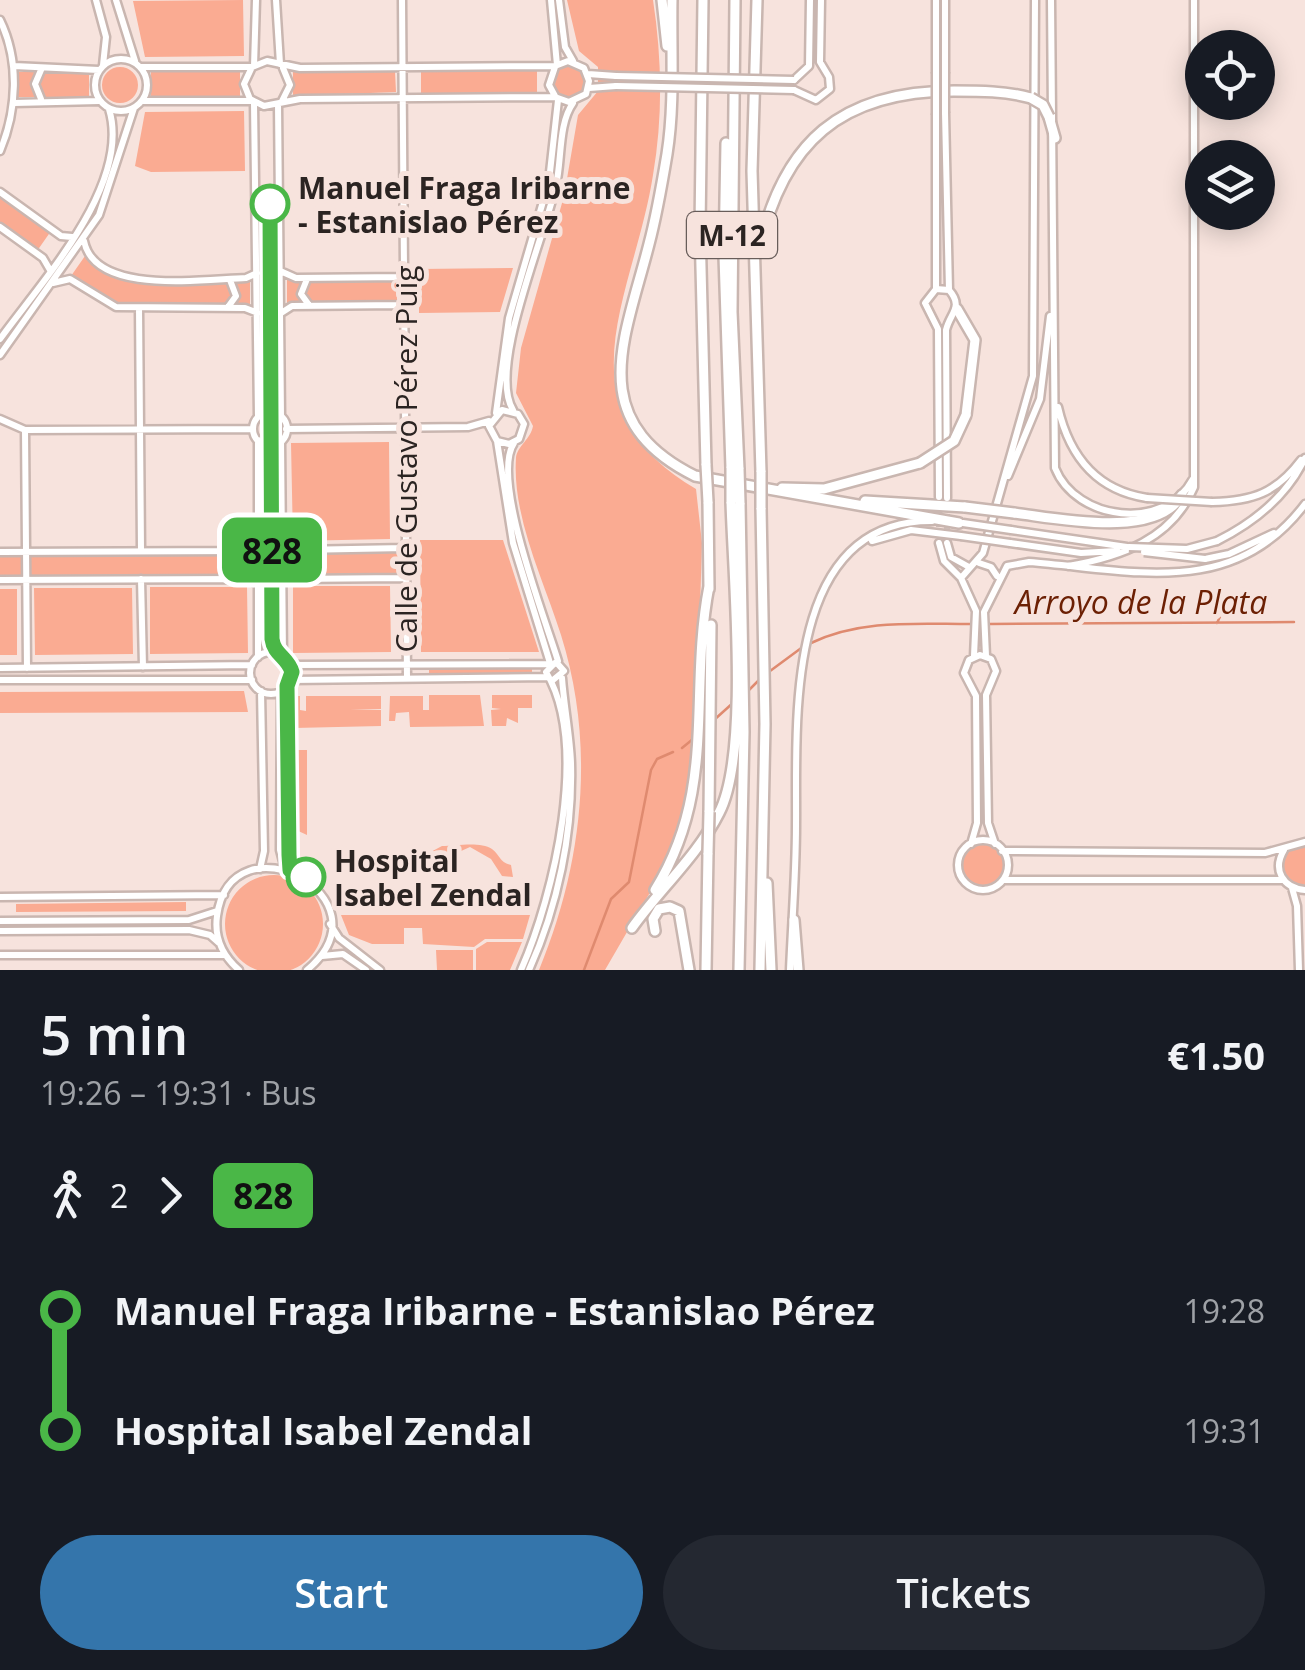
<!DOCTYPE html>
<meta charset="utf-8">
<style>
:root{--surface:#171b24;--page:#242831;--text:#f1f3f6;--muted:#9ea1a6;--accent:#3475ab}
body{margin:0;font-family:"Open Sans",sans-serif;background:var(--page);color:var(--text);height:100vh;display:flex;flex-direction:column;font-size:38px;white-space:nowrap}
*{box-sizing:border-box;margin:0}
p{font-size:32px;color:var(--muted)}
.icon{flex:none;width:55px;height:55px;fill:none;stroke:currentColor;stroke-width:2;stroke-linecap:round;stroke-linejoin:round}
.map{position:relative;height:970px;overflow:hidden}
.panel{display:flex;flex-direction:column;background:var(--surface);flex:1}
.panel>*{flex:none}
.badge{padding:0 20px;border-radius:15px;font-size:35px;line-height:65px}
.tools{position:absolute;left:1185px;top:30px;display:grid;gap:20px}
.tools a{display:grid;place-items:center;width:90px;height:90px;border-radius:50%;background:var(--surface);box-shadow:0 5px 25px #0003;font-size:50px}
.map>.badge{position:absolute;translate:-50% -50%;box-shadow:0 0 0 5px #fff}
.legs{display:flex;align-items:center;gap:15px;height:110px;padding:0 40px;font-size:32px}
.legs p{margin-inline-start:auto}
.headline{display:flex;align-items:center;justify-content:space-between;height:170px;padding:0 40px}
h1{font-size:55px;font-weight:600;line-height:75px}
.cta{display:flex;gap:20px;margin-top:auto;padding:20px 40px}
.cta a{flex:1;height:115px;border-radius:60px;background:var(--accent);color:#fff;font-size:40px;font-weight:600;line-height:115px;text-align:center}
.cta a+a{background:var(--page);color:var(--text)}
ul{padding:0 40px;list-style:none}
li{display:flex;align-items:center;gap:35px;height:120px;font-size:38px}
li i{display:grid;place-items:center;width:15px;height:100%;margin:0 12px;background:currentColor}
li i::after{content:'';width:25px;height:25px;margin:-12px;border:8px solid;border-radius:50%;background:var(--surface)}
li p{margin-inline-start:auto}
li:first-child i{background:linear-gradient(#0000 50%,currentColor 0)}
li:last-child i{background:linear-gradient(currentColor 50%,#0000 0)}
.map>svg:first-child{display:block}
</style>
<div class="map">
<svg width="1305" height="970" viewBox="0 0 1305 970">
<rect width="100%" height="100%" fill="#f7e3dd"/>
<!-- green -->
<path fill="#faab92" d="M243,0L244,56L145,57L133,1Z
M567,0H653C662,58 663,117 653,175C634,297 555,406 696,489L702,543L695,772L684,819L663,870L605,970H539C583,864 596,746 561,635C544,581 512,517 516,458C517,446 531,439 533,426L516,393L521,348L564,196L578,115L598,91V67L579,51Z
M553 81a16 16 0 1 1 32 0a16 16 0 1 1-32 0Z
M102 85a18 18 0 1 1 36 0a18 18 0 1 1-36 0Z
M537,69V94L421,95V70Z
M293,70L395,72L396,92L293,96Z
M151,71H240V96L151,97Z
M17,72H89V97H17Z
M244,111L245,171L151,172L135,166L145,112Z
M0,194L51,231L37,251L0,225Z
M85,256L120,280L250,281V304L118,306L71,276Z
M513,268L500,312L419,313V269Z
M391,279L397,284V300L392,304H287V280Z
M389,442L390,539L293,541L291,443Z
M420,540H503L539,652H421Z
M398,551L399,576H288L287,552Z
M252,552L253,577L0,578V553Z
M293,586H390L391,652L293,653Z
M150,587H247L248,653L150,654Z
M34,588H132L133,654L35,655Z
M0,589H17V655H0Z
M532,667V673L429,674V668Z
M244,691L248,712L0,713V692Z
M429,695H480L484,726L410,727L409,712L396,713L395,721H389L390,696H423V710H429Z
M492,695H532V708H518V723L507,718L506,726H492L491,710L501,709L492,708Z
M294,696H300V710L306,711V696H381V709L350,710H381V726L294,728Z
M294,750H307V835L294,829Z
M962 865a21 21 0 1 1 42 0a21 21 0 1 1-42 0Z
M1305,845V885C1285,884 1277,868 1287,851Z
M442,846C456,846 480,841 492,849C501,856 499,862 511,865L513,877L502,876L491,859L470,847L450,856L446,852L430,859L425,855Z
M225 924a49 49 0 1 1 98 0a49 49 0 1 1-98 0Z
M186,902V911L16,912V904Z
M341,915H530L523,939H485L474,947L423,944L422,928H404V944H372L349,935Z
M487,942H522L510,970H476V949Z
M436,950H473V970H437Z"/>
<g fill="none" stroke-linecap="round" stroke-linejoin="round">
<!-- stream -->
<path stroke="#df8a6f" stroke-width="2.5" d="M1217,623L1227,602
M989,624L1294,622
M811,643C861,619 916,624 970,624
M766,674L804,646
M748,691L760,679
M714,720L734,702
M682,748L693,739
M584,970L611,899L629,882L651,770L657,759L673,752"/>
<!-- minor-tunnel -->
<path stroke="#cebdb8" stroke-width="6" stroke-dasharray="6 3" stroke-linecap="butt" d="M939,503V543
M947,505V543"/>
<!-- minor casing -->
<g stroke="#c9b6b0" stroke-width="11">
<path id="minor" d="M96,0L106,37L103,65
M116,0L135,61
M276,0L280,64
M402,0L407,678
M551,0L557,65
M559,0L565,47L573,61
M936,0V72
M945,0V72
M1051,0L1055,468C1076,521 1165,532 1193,479
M0,20C20,61 17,111 0,151
M95 85a26 26 0 1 1 52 0a26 26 0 1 1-52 0Z
M267,61L300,68L555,66L568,61L584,68L589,81L586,94L569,102L555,97L300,99L264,106L250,99L244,84L252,67Z
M14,66L99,70
M254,66L256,0
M140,67H251
M555,67L549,85L555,96
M41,70L35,84L41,99
M588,74L616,76
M794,80L809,66L810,0
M589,88L616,86
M794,90L816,100L830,89L829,77L820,62L821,0
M143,101H250
M282,101L290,85L283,68
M14,103L99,101
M254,103L258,417
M278,104L281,416
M945,113L949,290
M0,192L61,236L72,237
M0,227L43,258L50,270
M84,241C95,296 204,279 246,278L257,273
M278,270L296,278L404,277
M307,279L301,294L309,305
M53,283L70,279L116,307L245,308L258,313
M936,289L949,290C964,307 950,313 946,330L947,498
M936,289L925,303L938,329L939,497
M936,289V115
M228,307L236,296L230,280
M139,308L141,550
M278,315L292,306L404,305
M0,339C42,281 132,184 109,109
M0,355L99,215L134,108
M1058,407C1069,455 1095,490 1147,498
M513,410C487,368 546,234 556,185C562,160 558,124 573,103
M253 429a17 17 0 1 1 34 0a17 17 0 1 1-34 0Z
M496,413L509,318L549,181L558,100
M0,419L25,430L253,429
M286,429L468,427L489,421
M25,430L27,668
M281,440L283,657
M497,441L509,444L519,439L524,424L518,414L502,410L489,426L497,441L513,543L550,663
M514,443C490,478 545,618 558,661
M1008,476L1040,399L1050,316
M1212,502C1253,501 1276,493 1301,460
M1011,530L1127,547
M872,541L911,530L961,536
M1217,541C1255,522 1287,496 1305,458
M939,543L944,561L961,578
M947,543L951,557L969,567
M1010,543L1081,553L1117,551
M283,545L298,550L405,548
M309,551L302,564L310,577
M0,552L242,551L260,543
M1205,559L1229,554L1274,533
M979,563L991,567L997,576
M1068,566C1121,557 1172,539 1194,487V0
M230,578L238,564L231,552
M141,579L143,667
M0,580L242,579L260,584
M281,584L289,579L405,578
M250 673a21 21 0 1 1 42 0a21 21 0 1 1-42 0Z
M974,656L976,611L961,578L983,553L1033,376L1035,0
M986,656L984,612L1007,566L1029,562C1132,570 1233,600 1305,504
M258,657V440
M290,665L547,664
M0,668L252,665
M0,680H252
M291,680L548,677
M281,691L280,850L285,869
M958 865a25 25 0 1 1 50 0a25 25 0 1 1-50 0Z
M971,844L977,823L976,696L964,673L969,660L980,655L991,659L996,671L986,695L988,823L995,844
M1284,850C1272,870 1283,888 1305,890
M1002,851L1265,853L1305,842
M260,869L264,851L261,691
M1003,880H1282
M1292,888L1297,906L1299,970
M0,897L224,895
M0,921L189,920L217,911
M330,924L339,938L380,970
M0,931L189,930L210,935L219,943
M0,955H224
M322,956L343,954L366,970
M239,970C223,956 214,938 217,916C231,813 394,897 307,970
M521,970C554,895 590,745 546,672L556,662L564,671L553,680
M529,970C558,906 573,833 571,763C570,735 564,706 562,678
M790,970C792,922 796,874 796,825C797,725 782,520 932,521"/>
</g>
<!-- highway casing -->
<g stroke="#c9b6b0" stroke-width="14">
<path id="highway" d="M662,0L667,46
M672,0C671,51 675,103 667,154C662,184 657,214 649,244C625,339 583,420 695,476L959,523
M703,0L700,228L706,465
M735,0L732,312L739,469
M757,0L752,171L761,472
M1049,117L1055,138
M726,143L724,256L731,468
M759,250C783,142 841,91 954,91C979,91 1006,91 1031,98
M957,309L975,340L966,415
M782,488L824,489L920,463
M865,501L965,507
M708,502L709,589
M1014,513C1056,518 1156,540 1182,495
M709,812L711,625
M767,883L771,970
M655,890C718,788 688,695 709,586
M794,920L798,970
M632,928C659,890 698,855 719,813C750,754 733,574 731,502
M655,931L653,919L659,909L670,907L679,911L689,970
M706,970L708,853
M739,970L744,732L740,503
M760,970L765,724L761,508"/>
</g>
<!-- minor -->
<use href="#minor" stroke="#fff" stroke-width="6"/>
<!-- highway -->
<use href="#highway" stroke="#fff" stroke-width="9"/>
<!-- minor-bridge casing -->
<g stroke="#c9b6b0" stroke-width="11" stroke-linecap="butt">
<path id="minor-bridge" d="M945,72V113
M616,76L794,80
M616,86L794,90
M936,115V72
M1147,498L1212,502
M963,523L1011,530
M961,536L1010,543
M1129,547L1187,549L1217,541
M1144,552L1205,559"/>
</g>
<!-- highway-bridge casing -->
<g stroke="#c9b6b0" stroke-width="14" stroke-linecap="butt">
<path id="highway-bridge" d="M1031,98L1043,105L1049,117
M920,463L954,441L966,415
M706,465L708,502
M731,468V502
M739,469L740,503
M761,472V508
M965,507L1014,513
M708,853L709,812"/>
</g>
<!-- minor-bridge -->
<use href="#minor-bridge" stroke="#fff" stroke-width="6"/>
<!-- highway-bridge -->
<use href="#highway-bridge" stroke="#fff" stroke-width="9"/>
</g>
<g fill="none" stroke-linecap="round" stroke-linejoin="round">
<!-- line-1 casing -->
<g stroke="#fff" stroke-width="22">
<path id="line-1" d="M270,204L272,639C274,655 288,657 292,672L287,686L289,855L290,870L306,877"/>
</g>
<!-- line-1 -->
<use href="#line-1" stroke="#4ab747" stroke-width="15"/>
</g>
<!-- markers -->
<g fill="#fff" stroke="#4ab747" stroke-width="5">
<circle cx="270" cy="204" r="18"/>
<circle cx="306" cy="877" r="18"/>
</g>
<g text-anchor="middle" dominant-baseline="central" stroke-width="10" stroke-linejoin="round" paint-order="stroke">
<!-- shield labels -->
<rect fill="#f7e3dd" stroke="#685d5a" stroke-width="2.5" x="687" y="212" width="90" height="46" rx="8"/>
<g font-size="28" font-weight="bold" fill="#2b2422">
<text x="732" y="235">M-12</text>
</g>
<!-- stop labels -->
<g font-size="30" font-weight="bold" fill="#2b2422" stroke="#f7e3dd" text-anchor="start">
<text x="298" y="187">Manuel Fraga Iribarne<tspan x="298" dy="34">- Estanislao Pérez</tspan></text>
<text x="334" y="860">Hospital<tspan x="334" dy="34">Isabel Zendal</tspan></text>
</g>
<!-- street labels -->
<g font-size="30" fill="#2b2422" stroke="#f7e3dd">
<text transform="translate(405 459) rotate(-90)">Calle de Gustavo Pérez Puig</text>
</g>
<!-- water labels -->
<g font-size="32" font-style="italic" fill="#6c2004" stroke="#f7e3dd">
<text x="1141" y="601">Arroyo de la Plata</text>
</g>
</g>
</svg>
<div class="tools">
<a><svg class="icon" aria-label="locate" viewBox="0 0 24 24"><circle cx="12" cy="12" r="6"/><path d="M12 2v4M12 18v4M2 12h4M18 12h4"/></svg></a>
<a><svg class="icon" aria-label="layers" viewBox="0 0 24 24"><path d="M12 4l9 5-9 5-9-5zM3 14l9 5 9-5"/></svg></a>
</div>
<b class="badge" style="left:272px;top:550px;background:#4ab747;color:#111">828</b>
</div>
<section class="panel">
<div class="headline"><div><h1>5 min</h1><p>19:26 – 19:31 · Bus</p></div><b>€1.50</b></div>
<div class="legs"><svg class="icon" aria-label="walk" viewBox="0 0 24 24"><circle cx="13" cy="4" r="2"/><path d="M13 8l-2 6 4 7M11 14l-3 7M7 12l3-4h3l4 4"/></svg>2<svg class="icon" aria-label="forward" viewBox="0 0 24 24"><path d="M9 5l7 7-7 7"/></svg><b class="badge" style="background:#4ab747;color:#111">828</b></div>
<ul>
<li><i style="color:#4ab747"></i><b>Manuel Fraga Iribarne - Estanislao Pérez</b><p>19:28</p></li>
<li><i style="color:#4ab747"></i><b>Hospital Isabel Zendal</b><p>19:31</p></li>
</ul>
<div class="cta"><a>Start</a><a>Tickets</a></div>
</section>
